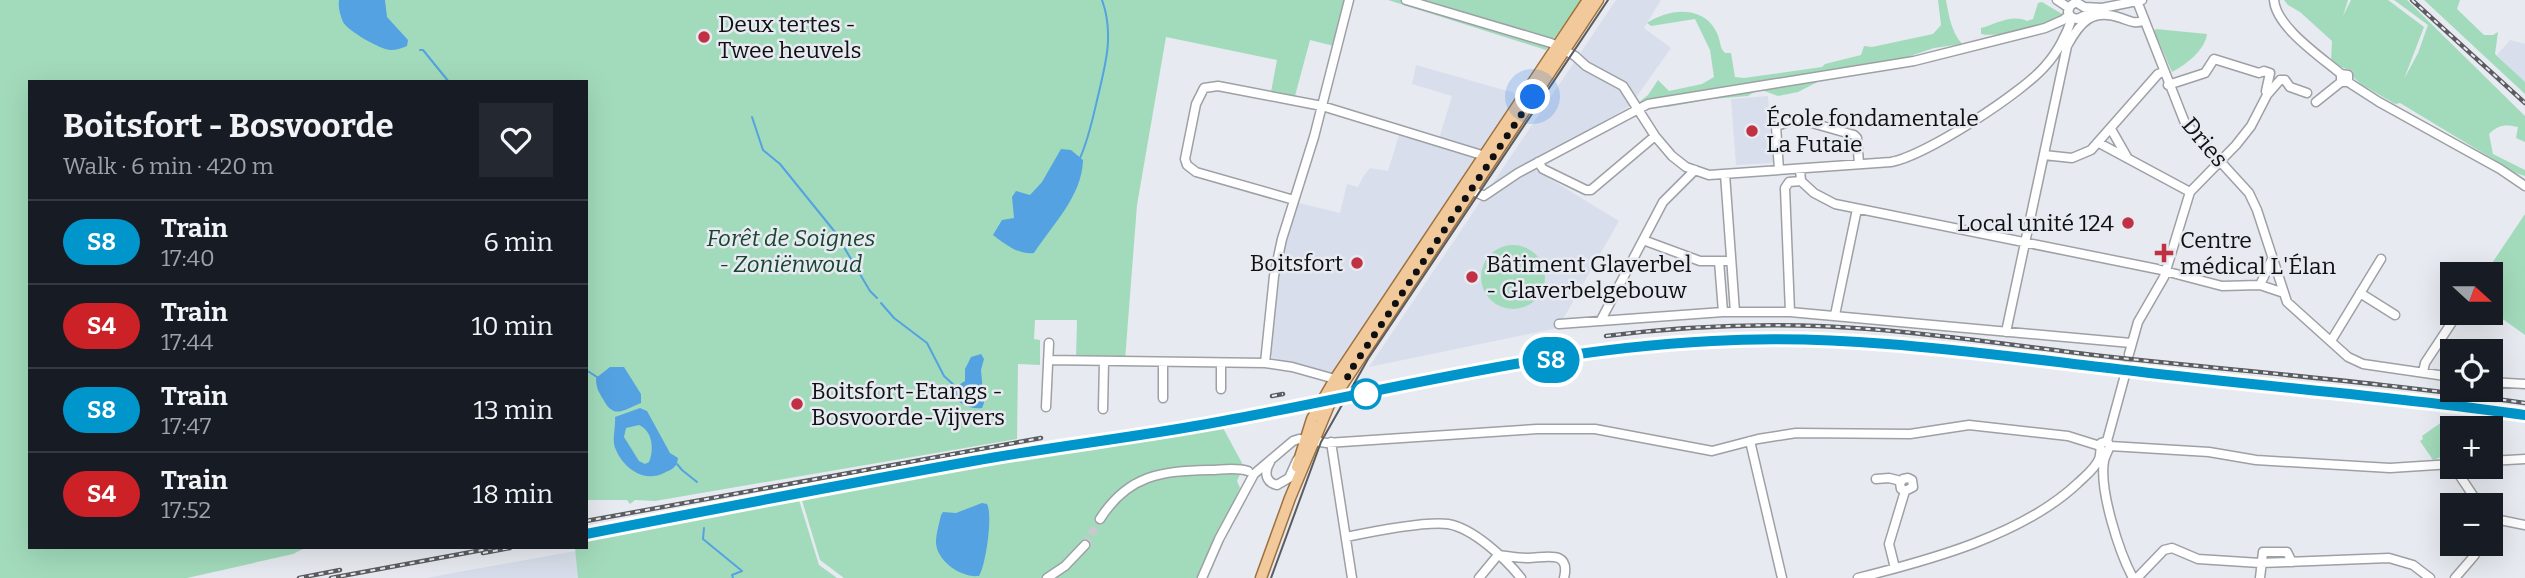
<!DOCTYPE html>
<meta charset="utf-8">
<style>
:root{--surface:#171b24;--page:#242831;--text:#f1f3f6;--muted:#9ea1a6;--line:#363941}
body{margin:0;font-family:Bitter,serif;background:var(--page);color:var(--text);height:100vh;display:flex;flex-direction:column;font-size:26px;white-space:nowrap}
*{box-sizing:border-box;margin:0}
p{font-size:23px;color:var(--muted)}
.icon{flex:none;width:38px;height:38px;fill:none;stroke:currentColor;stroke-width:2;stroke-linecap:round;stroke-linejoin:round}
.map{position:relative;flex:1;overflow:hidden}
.sheet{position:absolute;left:28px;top:80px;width:560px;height:469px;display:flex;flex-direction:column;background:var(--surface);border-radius:0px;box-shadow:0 7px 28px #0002}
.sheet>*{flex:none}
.badge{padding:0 14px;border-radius:23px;font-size:24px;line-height:46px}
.needle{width:46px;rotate:111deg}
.buttons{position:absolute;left:2440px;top:262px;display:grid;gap:14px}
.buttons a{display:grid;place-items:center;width:63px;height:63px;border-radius:0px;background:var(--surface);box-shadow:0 7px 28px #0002;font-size:35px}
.you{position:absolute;width:35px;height:35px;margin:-18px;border:5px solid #fff;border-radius:50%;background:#1a73e8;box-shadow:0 0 0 10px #1a73e833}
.map>.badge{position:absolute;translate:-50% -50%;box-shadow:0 0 0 4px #fff}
.round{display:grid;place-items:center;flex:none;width:74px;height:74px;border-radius:0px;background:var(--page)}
.head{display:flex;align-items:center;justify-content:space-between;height:119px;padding:0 35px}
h1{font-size:33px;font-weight:700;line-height:52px}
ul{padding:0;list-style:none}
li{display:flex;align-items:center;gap:21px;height:84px;padding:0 35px;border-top:2px solid var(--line)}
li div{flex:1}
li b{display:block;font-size:26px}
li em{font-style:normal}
li .badge{min-width:77px;font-weight:700;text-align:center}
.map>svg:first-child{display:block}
</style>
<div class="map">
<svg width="2525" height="578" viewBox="0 0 2525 578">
<rect width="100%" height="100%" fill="#e7eaf0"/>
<!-- built -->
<path fill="#d8deeb" d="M1616,0H1661L1644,28L1671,48L1630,106L1527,165L1619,221L1558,328L1369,367Z
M2510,40L2525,44V83L2497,55Z
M1416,65L1518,94L1336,374L1273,358L1268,351L1275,275L1295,202L1340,213L1347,184L1358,187L1363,177L1370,168L1388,171L1400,132L1439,139L1452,96L1412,84Z
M1768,96L1773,163L1736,165L1731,99Z
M575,551L598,578H426Z"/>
<!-- green -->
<path fill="#a2dbbb" d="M0,0H1351L1338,47L1310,40L1295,96L1271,92L1277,60L1166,37L1137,205L1125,360L1076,359L1077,320H1035L1034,339L1040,340V365L1018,364L1017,439L655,501L635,500L630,504L627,500H586V82H30V548H305L293,554L187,578H0Z
M1388,0H1581L1546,50Z
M1938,0H1946C1949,16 1951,31 1962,44L1934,48L1883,65L1835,73L1798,92L1778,96L1759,89L1748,96L1712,99L1667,107L1639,106L1638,103L1648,95L1658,80L1669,91L1702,84L1714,77L1710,50L1695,19L1651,26L1647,23C1670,8 1704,5 1717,33C1721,41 1719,47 1725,53H1731L1735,77L1744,78L1822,67L1825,64L1861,55L1864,46L1872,47L1933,34L1941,25Z
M2284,0H2348L2343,16L2351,0H2388L2424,27L2404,79L2418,53L2428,25L2394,0H2407L2525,116V142L2516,138L2518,127C2505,124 2498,125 2489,134L2493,154L2525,170V176L2516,173L2400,103L2395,104L2361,84L2353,77V71L2341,67L2331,61L2332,41L2300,12L2288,5Z
M2424,0H2460L2457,9L2484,35H2493L2498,32L2495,54L2525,82V94Z
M2042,2L2062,14C2052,27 1997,38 1981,34V28C1997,24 2011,14 2027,21L2033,19L2038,3Z
M2156,29L2207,34C2205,50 2186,65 2172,72L2154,31Z
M2525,214V335L2490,310V275H2484Z
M1481 277a32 32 0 1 1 64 0a32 32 0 1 1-64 0Z
M2449,417L2457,429H2452V453L2433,460L2420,441L2423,439L2422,436Z
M1222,426L1242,463L1243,468L1237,481L1240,488L1211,548L1199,578H844L820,560L801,497Z
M798,497L819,565L837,578H578L575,548H586V538Z"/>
<!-- water -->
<path fill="#54a2e1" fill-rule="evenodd" d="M339,0H385L387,17L408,40L407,46C402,48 397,50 391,50C381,50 348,31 343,22C340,15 338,7 339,0Z
M1061,149L1071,150L1083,160C1082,196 1053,224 1034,253C1018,255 1005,244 993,235L1002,220L1014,218L1012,197L1016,191L1030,195L1042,182Z
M981,354L984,359L981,370L984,403L982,408C970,410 955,403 951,390L965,381V369L971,357Z
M610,367H624L641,394V403C623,410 614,420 603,399C598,391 596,387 596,378Z
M640,408L647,411L670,453L678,458C677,468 672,469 664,473C645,483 624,469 616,450C611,441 616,428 615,417ZM639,425C653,431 654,450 649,462L645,464L639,461L624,437L626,428Z
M982,503L987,504C993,514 986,565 979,576C961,578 937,561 936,543C936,534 939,524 941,515L943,512L956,513Z"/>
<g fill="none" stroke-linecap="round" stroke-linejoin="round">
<!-- stream -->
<path stroke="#54a2e1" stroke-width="2" d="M420,50H423L449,82
M752,117L763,150L780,164L835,232L870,291L877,298
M1080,158C1089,138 1093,117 1098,96C1106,63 1114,33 1102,0
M881,303L894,318L927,343L944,376L956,387
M586,370L597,377
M677,464L682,470L697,482
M704,528L703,539L742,571L732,575L733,578"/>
<!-- minor-tunnel -->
<path stroke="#c7c9cf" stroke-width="8" stroke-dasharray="8 4" stroke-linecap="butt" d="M2125,375L2129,354
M2491,414L2493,394
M1085,545L1100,519"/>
<!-- minor casing -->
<g stroke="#9da0a5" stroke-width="11">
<path id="minor" d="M1406,0L1551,43L1575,56L1586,66L1623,86L1655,136L1672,156L1686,167L1709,175L1891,162C1925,156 2024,92 2046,65C2057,53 2067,34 2072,18
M2057,0L2069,8
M2274,0C2276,27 2321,57 2341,74L2348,75V82H2341V74
M2137,1L2185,123L2249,193L2257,210L2287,302L2348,357L2363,364L2452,377
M2076,2L2070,6L2068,12L2071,17L2077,19L2102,8L2142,0
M2076,2L2084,7L2102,8
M2348,82L2379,102L2500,169L2525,186
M2168,85L2205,73L2214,59L2259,73L2264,71L2270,73L2266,91
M2316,102L2341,82
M2111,129L2127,157
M2099,143L2190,192
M2044,155L2072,158L2091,150L2158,74L2163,72
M1538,162L1543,169L1586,190H1591L1655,136
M1800,169L1801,181L1814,193L1835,204L2157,269L2222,286L2260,285L2284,293
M1779,170L1776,126L1798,119L1854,135L1857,138L1859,164
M1725,174L1735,312
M1471,190L1484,196L1518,173L1648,104L1914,61L2045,28L2063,20L2069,15
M1294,200L1196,172L1187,165L1185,159L1196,104L1204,88L1218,86L1322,106L1485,156
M1643,240L1700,261H1731
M1719,261L1723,312
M2260,285L2272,259
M2360,293L2395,315
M1790,312L1785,188L1789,182L1801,181
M1835,315L1857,209
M1601,320L1663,202L1695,170
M1559,324L1723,312H1790L2131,343
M2006,332L2067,46C2080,22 2092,8 2121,18C2130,21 2134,24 2143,21
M2331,341L2381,259
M2129,354L2138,322L2164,277L2190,192L2236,145L2251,126L2267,95L2280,80H2285L2290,87L2307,93
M1048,360L1265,363L1292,367L1335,379
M1265,363L1274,276L1282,239L1314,137L1349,0
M2423,372L2425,363L2458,313
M2125,375L2107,441L2110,446C2108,451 2105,456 2104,461C2099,490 2119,552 2133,578
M2490,382L2525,384
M1221,389V363
M2493,394L2495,383
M1163,398V362
M1046,407L1049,343
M1103,409L1104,361
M2486,429L2491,414
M1750,441L1782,578
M1331,442L1352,578
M2110,446L2209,452L2256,460L2390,468L2452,464
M2490,461L2525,459
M1270,462C1264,472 1265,482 1277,485L1289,478L1297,460
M2454,467L2480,506
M1876,479L1889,478L1901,481
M2490,518L2525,525
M1100,519C1128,475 1161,471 1209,470C1222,470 1236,467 1248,471
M1346,537C1370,532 1425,521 1448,524C1473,528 1506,559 1521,578
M1894,564L1889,544L1905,491L1913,487L1912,480L1908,478L1903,479L1900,483L1901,489L1905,491
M1047,578L1065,566L1085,545
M1202,578L1219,539L1254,474L1293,441L1299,439L1327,443L1537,429H1595L1712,451L1758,439L1796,433L1910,434L1969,425L2068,436L2100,446
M1479,578L1498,555C1508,556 1518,558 1528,558C1545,558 1571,549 1564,578
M1858,578C1930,560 2023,535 2078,483C2085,476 2095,469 2099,459C2101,454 2100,448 2101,443L2107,441
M2137,578L2164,550L2172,548L2198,559L2260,563L2389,558L2413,565L2430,578
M2260,578L2263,552H2287L2292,562
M2455,578L2474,556L2481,544"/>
</g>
<!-- major casing -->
<g stroke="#9d713e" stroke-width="13">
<path id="major" d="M1297,467L1312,419L1335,379L1588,0
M1261,578L1290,498L1329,405L1598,0"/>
</g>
<!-- minor -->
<use href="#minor" stroke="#fff" stroke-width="8"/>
<!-- major -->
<use href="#major" stroke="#f2c99a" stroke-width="10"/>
<!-- tram -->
<path stroke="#5a5c5f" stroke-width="2" d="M1271,578L1321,442L1368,359L1608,0"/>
<!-- rail casing -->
<g stroke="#5a5c5f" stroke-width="4.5">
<path id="rail" d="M2412,0L2525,103
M1606,336C1693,325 1781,322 1869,329C1950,335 2030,348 2111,357C2249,372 2387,383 2525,403
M1852,341L2375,395L2525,415
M1272,396L1283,394
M1275,411L1286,409
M586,521L1041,438
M586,533L930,469L1042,450
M483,553L510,548
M299,578L340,570
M331,578L493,548"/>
</g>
<!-- rail -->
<use href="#rail" stroke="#e7eaf0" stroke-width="2" stroke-dasharray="5" stroke-linecap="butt"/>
</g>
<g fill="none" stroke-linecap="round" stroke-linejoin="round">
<!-- line casing -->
<g stroke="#fff" stroke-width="16">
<path id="line" d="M586,534C715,509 844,484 973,461C1051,447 1129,438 1207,424C1374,394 1542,349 1712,341C1853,333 1993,355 2134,371C2264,387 2395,396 2525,415"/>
</g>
<!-- line -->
<use href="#line" stroke="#0096cb" stroke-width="10"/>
<!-- walk -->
<path stroke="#0f1012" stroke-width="7" stroke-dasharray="0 12.6" d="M1366,394L1347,376L1533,97"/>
</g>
<!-- markers -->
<g fill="#c13144" stroke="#e7eaf0" stroke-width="2.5">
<circle cx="704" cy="37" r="7"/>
<circle cx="1752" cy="131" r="7"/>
<circle cx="2128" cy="223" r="7"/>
<path d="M2160.5 242.5h7v7h7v7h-7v7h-7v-7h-7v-7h7z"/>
<circle cx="1357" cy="263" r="7"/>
<circle cx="1472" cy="277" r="7"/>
<circle cx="797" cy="404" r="7"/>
</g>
<circle fill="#fff" stroke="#0096cb" stroke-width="3.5" cx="1366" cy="394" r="14"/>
<g text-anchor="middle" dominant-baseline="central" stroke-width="5" stroke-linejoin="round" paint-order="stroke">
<!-- poi labels -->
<g font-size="23" fill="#0f1012" stroke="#e7eaf0" text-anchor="start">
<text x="718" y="24">Deux tertes -<tspan x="718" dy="26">Twee heuvels</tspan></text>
<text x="1766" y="118">École fondamentale<tspan x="1766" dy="26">La Futaie</tspan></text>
<text x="2114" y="223" text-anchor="end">Local unité 124</text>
<text x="2180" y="240">Centre<tspan x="2180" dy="26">médical L'Élan</tspan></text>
<text x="1343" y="263" text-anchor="end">Boitsfort</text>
<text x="1486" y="264">Bâtiment Glaverbel<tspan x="1486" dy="26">- Glaverbelgebouw</tspan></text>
<text x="811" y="391">Boitsfort-Etangs -<tspan x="811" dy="26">Bosvoorde-Vijvers</tspan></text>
</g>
<!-- street labels -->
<g font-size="23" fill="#0f1012" stroke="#e7eaf0">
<text transform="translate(2205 142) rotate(50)">Dries</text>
</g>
<!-- park labels -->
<g font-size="23" font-style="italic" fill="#19442f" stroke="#e7eaf0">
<text x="791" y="238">Forêt de Soignes<tspan x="791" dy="26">- Zoniënwoud</tspan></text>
</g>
</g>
</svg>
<div class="buttons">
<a><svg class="needle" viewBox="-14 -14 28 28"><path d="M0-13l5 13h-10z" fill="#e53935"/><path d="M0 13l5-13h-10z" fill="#9ea1a6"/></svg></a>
<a><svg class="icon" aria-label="locate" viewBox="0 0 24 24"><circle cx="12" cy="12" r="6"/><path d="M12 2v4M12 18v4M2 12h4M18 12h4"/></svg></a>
<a>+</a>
<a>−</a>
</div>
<div class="you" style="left:1533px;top:97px"></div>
<b class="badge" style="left:1551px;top:360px;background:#0096cb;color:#fff">S8</b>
<section class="sheet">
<div class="head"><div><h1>Boitsfort - Bosvoorde</h1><p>Walk · 6 min · 420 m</p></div><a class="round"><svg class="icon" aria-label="heart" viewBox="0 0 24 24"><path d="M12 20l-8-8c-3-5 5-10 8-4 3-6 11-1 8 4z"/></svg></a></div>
<ul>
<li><span class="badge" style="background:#0096cb;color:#fff">S8</span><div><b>Train</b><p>17:40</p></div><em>6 min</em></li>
<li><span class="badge" style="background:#cb2127;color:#fff">S4</span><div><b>Train</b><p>17:44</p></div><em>10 min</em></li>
<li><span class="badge" style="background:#0096cb;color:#fff">S8</span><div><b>Train</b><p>17:47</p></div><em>13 min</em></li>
<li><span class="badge" style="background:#cb2127;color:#fff">S4</span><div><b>Train</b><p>17:52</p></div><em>18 min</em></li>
</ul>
</section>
</div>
